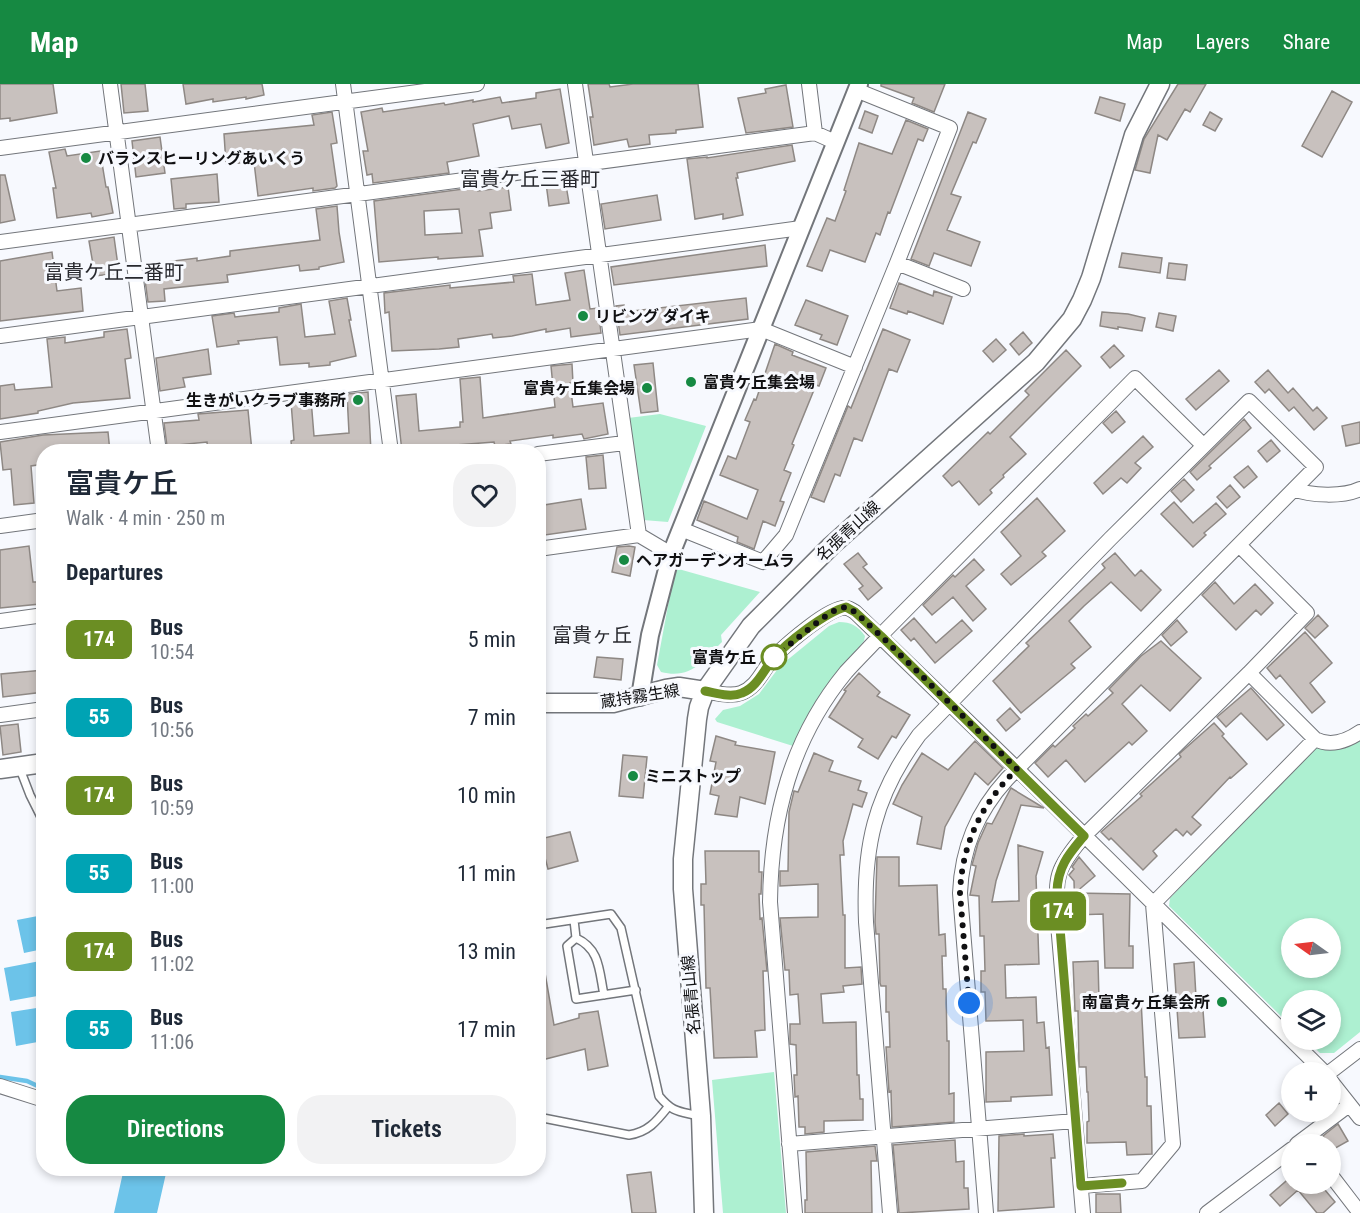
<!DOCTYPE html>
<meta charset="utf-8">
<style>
:root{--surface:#fff;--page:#f2f2f3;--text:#1f2937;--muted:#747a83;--accent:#168942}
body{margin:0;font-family:"Roboto Condensed","Noto Sans JP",sans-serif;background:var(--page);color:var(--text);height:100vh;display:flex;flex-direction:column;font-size:22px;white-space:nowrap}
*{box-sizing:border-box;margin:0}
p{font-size:20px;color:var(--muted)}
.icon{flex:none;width:33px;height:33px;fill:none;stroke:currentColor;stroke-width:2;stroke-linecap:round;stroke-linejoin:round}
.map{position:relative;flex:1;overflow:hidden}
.panel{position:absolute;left:36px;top:360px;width:510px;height:732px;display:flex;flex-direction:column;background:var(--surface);border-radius:24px;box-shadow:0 3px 9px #0003}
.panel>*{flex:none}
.badge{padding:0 12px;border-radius:9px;font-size:21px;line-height:39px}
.needle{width:39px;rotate:284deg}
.controls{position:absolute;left:1281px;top:834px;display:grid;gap:12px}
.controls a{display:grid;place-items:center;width:60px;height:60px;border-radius:50%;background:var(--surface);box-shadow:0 3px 9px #0003;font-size:30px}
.you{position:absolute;width:30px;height:30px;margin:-15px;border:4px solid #fff;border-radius:50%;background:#1a73e8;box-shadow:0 0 0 9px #1a73e833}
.map>.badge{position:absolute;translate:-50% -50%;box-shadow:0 0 0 3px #fff}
h2{padding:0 30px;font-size:22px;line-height:54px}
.round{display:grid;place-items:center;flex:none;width:63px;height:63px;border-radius:24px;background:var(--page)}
.overview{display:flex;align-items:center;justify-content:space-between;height:102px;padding:0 30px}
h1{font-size:28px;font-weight:600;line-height:45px}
.cta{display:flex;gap:12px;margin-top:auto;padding:12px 30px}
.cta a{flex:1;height:69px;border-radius:24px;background:var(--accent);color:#fff;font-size:24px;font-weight:600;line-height:69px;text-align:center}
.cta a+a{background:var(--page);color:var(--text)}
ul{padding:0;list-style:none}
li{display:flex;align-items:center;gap:18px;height:78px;padding:0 30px}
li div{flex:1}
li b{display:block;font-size:22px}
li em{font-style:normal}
li .badge{min-width:66px;font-weight:700;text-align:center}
header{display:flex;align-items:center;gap:36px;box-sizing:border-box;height:84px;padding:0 30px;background:var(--accent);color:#fff}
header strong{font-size:28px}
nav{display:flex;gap:33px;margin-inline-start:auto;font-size:21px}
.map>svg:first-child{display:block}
</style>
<header>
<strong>Map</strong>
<nav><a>Map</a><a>Layers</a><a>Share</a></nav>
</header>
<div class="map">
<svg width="1360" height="1129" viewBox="0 0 1360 1129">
<rect width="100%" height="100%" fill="#f7f9fe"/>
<!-- green -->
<path fill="#adf0d1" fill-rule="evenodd" d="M660,330L706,342L668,438L643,436L628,334Z
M675,484L760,508L721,551L722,558C704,576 691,596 661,588L657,581Z
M839,538C851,538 858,542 865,552L864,557C836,591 812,623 793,662L717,638L715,635L723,626L740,622L759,610L780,582L829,542Z
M1360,654V948L1334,969H1320L1306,956H1330V916H1292L1291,942L1169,822L1170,814L1317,662ZM1292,844H1330V884H1292Z
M774,988L786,1129H723L712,996Z"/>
<!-- water -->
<path fill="#6cc3e9" d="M43,831V865L24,869L17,836Z
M40,877L43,911L10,917L4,884Z
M43,923V957L16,962L11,928Z
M124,1084L167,1085L157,1129H114Z"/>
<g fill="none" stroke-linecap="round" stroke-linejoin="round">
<!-- stream -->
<path stroke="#6cc3e9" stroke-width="4.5" d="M0,993L27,997L44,1005"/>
</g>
<!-- building -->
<path fill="#c8c1be" stroke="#8e8884" stroke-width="1.5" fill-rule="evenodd" d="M0,0H53L57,29L10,37V34L0,35Z
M121,0H145L148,27L124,29Z
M183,0H262L264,11L246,15V13L213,18V15L186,20Z
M588,0H609L610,3L633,0H698L703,43L676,46V49L649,51L650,60L629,63L627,55L594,61L590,33H593Z
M881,0H945L934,28L912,19L914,14L881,2Z
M1178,0H1206L1190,28L1185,25L1167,56L1158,51L1150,89L1135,86L1144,55Z
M786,1L793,43L746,49L738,14L766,9L765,5Z
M560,5L569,59L546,64L541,40L512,45L509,32L473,40L479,72L447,78L449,89L373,99L372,90L367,91L363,67H368L361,28L382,24L383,28L444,19L445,21L473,16V18L500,13L502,19L536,14V9Z
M1332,7L1352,18L1322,73L1302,62Z
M1100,13L1125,20L1120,37L1095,29Z
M865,27L878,32L872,49L859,44Z
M332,28L337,59L331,60L337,102L335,104L313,107V104L258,112L254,78L226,80L224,50L314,41L312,31Z
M968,28L986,35L976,59L973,58L951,110L961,113L947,146L980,158L971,182L934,169L929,182L911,175Z
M1210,28L1222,35L1215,47L1203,41Z
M906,36L928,45L923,57L918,55L890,129L888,128L880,151L876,149L865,178L830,166L822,187L807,182L827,134L835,137L846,107L844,106L859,59L892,70Z
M160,53L165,89L136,93L132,57Z
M792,61L795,77L737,89L738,94H736L743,131L723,135V130L695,135L687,75L707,73V74Z
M65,65L67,72L100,67L106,103H108L113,129L92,133L91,129L57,134L53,104H56L49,68Z
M217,90L219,118L186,120V124L174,125L171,95Z
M0,91H5L15,136L0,139Z
M565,95L569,119L549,122L546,99Z
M478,103V107L508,103L511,126L490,129L492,144L479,146L483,172L438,175V173L379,178L374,117ZM459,125L462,149L425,151L424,127Z
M657,111L661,136L605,145L601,120Z
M337,122L339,148L344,178L319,183V185L300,187L299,181L227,191L228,198L164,205L165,217L148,218L143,181L197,174V177L230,172V167L320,156L316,125Z
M114,153L119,189L95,192L89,157Z
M765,161L767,182L614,201L611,183Z
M52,168L57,207L81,204L83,227L0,237V177Z
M1122,169L1162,174L1160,189L1119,183Z
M1169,179L1187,181L1185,196L1167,194Z
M584,186L590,225L598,224L601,249L571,253L570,244L546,248V245L512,252L493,254L492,250L458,255L459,263L439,265L392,267L389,228L385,229L384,209L434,203L450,201V204L514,198L513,192L532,190L536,221L570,216L565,189Z
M899,199L933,212L934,207L952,213L943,240L908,227L907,230L890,224Z
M347,214L351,236H349L356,272L330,278V281L309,283V279L280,281L277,253L238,257L239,260L217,263L212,232L234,229L235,233L279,228V224L301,220L305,253L335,250L329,217Z
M746,214L748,235L620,251L616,222L624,221V228Z
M806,216L848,232L837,261L820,255L822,251L795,241Z
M1102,228L1128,230L1145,234L1142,247L1118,243V245L1100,242Z
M1159,229L1176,232L1173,247L1156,243Z
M127,245L131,274L125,275L130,314L73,319L38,327V329L0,335V302L14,300L15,306L52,303L47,255L65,253V259L104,253V248Z
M883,245L910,256L897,288L889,285L862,357L854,354L840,392L835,390L824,418L811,413L848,322L851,324Z
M1023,248L1032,259L1019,271L1010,260Z
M996,255L1006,266L993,278L983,267Z
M775,260L793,268L792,271L826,284L819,302L816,301L792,360L794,361L784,386L791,389L780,417L784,418L775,442L763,437L754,465L737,458L738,453L697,436L704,417L747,435L758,406L720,391L728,372L736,375L750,338L745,336L754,315L756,316Z
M1114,261L1124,272L1110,284L1101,273Z
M208,265L211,290L183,294L185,303L160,307L156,274Z
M1066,266L1081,282L1010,353L1026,370L1003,391L1004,393L990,406L992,409L979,421L959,397L952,402L943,392L988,348L990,350L1029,311L1025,307Z
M653,279L658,327L641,329L634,281Z
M572,280L573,299H570L573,323L603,319L608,350L584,355L582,350L553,354V351L510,357L511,360L495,362L494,358L456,361L457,366L402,368L396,312L416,310L419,347L460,343V338H463L460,295L480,293L483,334L555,323L551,282Z
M1219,286L1229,297L1196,326L1186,315Z
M1268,286L1288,309L1293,304L1313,327L1317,323L1327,334L1314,346L1294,323L1289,327L1269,305L1265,309L1255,298Z
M368,308L371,368H292L291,357L294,356L291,318L311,315L314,352L349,349L347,310Z
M248,326L252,368H208L207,358L167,362L164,339L199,336L198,330Z
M1116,327L1125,338L1112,349L1103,339Z
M1244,335L1251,344L1209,382L1211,384L1197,396L1190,388Z
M1360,338V359L1346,362L1342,342Z
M108,348L110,368H44V380L31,382L34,419L14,421L11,385L3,386L0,358L43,351Z
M1143,352L1153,363L1135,379L1141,384L1127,399L1121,394L1103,410L1094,399Z
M1271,356L1280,367L1267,378L1258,367Z
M603,371L606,404L589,405L586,373Z
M1248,382L1257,393L1244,404L1234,393Z
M1184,395L1194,406L1181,418L1171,407Z
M1230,401L1240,413L1227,424L1217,413Z
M1037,414L1065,447L1042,468L1046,472L1011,501L1001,490L1021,472L1001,448Z
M581,415L586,445L538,452V422Z
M1174,418L1193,439L1216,419L1226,430L1204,449L1206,451L1193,463L1161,430Z
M29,462L33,498H38L40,520L0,524V466Z
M629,462L635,463L630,492L612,488L617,463Z
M858,469L867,480L863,483L882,504L868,516L859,505L863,502L844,480Z
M1115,469L1135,492L1141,486L1161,506L1141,527L1111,498L1084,522L1069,537L1091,563L1071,580L1075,584L1021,629L993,597L1029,562L1026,559L1105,484L1102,480Z
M974,475L984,486L966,502L986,525L973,537L953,513L932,531L923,521L953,491L955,493Z
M1215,498L1234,520L1255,500L1273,519L1261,531L1256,526L1236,546L1202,511Z
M1318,531L1328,542L1315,554L1305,544Z
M914,534L936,559L962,536L972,547L935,579L914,554L911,557L901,546Z
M1177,536L1187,548L1171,562L1162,551Z
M1305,548L1332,579L1310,599L1325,618L1312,629L1280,591L1276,595L1267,584Z
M1161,557L1201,594L1170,627L1141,601L1122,620L1147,647L1132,661L1129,658L1085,698L1066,676L1048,693L1035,679L1053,661L1055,663L1075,644L1073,642L1086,630L1088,632L1113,609L1109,605L1141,572Z
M597,573L623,575L621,596L594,593Z
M44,586V608L3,613L1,590Z
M859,589L880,608L877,612L910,631L896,654L892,652L878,675L858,663L863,655L829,633L846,607L844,606Z
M1251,604L1284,641L1267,656L1241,629L1226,643L1217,633Z
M1010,624L1020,635L1006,647L997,636Z
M1214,639L1224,650L1222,652L1247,680L1231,694L1230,693L1192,733L1201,741L1191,751L1187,747L1183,752L1176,745L1153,767L1157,772L1143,786L1111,754L1109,756L1101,748L1142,712L1140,710L1181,673L1179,670Z
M18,640L21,668L3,671L0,642Z
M716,652L736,658L735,661L775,668L765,720L740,713L737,733L715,730L719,712L710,710L716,678L710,677Z
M975,657L1003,684L988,701L975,689L945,743L941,765L917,760L922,733L893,720L902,701L922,669L948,686Z
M814,669L833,677L829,687L861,697L858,706L867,709L862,723L853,720L843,757L844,771H840L843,831H845V884L861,883L862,900L843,902L844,908L821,910L823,939L856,938L857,991H859L860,1015H863V1036L824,1037V1048L805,1050V1043H799L798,1012L795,1013L794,991H797L796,961L790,960V940H800L798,910L790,911L789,886H785L780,834L818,833V800L780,802V787H788L789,728L794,707L798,708Z
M623,671L647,673L643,714L619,712Z
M1011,704L1044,724L1021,721L996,797L992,818L1019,817L1018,761L1043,768L1036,792L1039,880L1005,881L1006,914L1036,913L1037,939L1044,938L1046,964L1049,963L1052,1011L1011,1013V1017L986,1018V968L1024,967L1023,936L986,937L985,908H981V887H985L984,852H980L979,812L970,811L976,782L972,781L978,759L987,739L992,740Z
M570,748L578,777L548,785L540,755Z
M705,767H759V788H762L761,810H759L760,835L762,834L767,887H763L765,946L755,947L757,973L714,974L710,904H706L704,821H701V800H706Z
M877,773H899V802L937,801L939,851L945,850L946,872H942L943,905H946L947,957H949V1010L954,1009V1038L892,1043L891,1007L889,1008L886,963H890L889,928H886V902H881L880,899L879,850H876L875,838Z
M1079,773L1095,792L1075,809L1130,810L1129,862H1133V884H1105L1103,830L1075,831L1074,797L1069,791L1074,785L1072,783Z
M1098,877L1099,916L1141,915L1145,993H1147V1022H1151L1152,1070L1127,1071L1126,1058L1087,1059V1038L1089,1037L1088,1008H1087L1086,983H1079L1078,927H1075L1073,878Z
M1194,878L1196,913H1202L1205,953L1179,954L1174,880Z
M538,889H545L554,941L579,934V930L598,927L608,982L588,986L585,965L538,977Z
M1279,1019L1288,1030L1275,1042L1266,1031Z
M1338,1040L1348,1057L1332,1066L1330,1060H1328L1323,1052Z
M1024,1050V1052L1053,1050L1055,1074H1051L1054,1123L998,1127L999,1052Z
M955,1056L956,1078L964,1077V1104H968L969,1125L899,1129L893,1061Z
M875,1062L877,1077H871L872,1129H805V1116H807L806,1068Z
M651,1088L656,1129H632L627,1091Z
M1292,1092V1100H1320L1335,1118L1323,1129H1317L1298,1106L1280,1122L1270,1111Z
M1096,1110H1120L1121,1129H1096Z"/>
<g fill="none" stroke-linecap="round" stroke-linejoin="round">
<!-- service casing -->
<g stroke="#73767b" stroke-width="10">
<path id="service" d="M20,685L30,711L44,739
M574,836L576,854
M538,841L611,830L621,844L659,1012C673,1029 679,1027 699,1032
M576,854L567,862L576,915L636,906
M576,854C600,865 599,886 604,911
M538,1033L629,1051C648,1048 656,1038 668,1023"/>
</g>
<!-- minor casing -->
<g stroke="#73767b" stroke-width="16">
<path id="minor" d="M110,0L159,368
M343,0L391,368
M575,0L639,451
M809,0L815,49
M0,64L477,0
M0,158L815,49L835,58
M897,179L963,205
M0,252L801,144
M0,348L761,245L855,283
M538,370L624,359
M1294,405C1310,412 1344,413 1360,405
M0,442L44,436
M681,445L763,478L786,451L897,179L950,44L856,6
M538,465L639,451L671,470
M0,537L44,531
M705,607C716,609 730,613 741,609C758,603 763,584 775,572C786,561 831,521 846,524C849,524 852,526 855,528L1017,685L1324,988
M0,631L44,625
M1315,655C1330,663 1347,657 1360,648
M1330,988L1360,965
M1330,996L1360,1034
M0,1002L44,1016
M789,1060L1075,1037
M1297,1060L1349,1021
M1330,1090L1360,1129
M1081,1102L1142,1097L1173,1060L1153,820L1315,655L1249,589
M795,1129L770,818C771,733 791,655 846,588C857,576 869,564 881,551L1135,294L1203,361
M890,1129L866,838C863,764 874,712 919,651L1110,455L1249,317L1316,383L1007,695C977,728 962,764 960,809L986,1129
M1083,1129L1058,840C1056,794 1053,788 1084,752L1249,589L1307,529L1240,462
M1207,1129L1292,1065"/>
</g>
<!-- tertiary casing -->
<g stroke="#73767b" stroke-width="20">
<path id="tertiary" d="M640,613L650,551L671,470L859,0"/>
</g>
<!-- secondary casing -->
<g stroke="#73767b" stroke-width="21">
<path id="secondary" d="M538,619H613L666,605L679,603L705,607
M0,685L44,679
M704,1129L701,1032L683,805V775L697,635L699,623L705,607L751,542L831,462L1036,278L1072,235L1082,216L1091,194L1134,51L1160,0"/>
</g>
<!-- service -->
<use href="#service" stroke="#fff" stroke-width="7"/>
<!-- minor -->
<use href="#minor" stroke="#fff" stroke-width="14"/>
<!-- tertiary -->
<use href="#tertiary" stroke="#fff" stroke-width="16"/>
<!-- secondary -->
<use href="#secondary" stroke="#fff" stroke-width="18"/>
</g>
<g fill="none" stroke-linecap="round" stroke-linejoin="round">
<!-- line casing -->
<g stroke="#fff" stroke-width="14">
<path id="line" d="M705,607C716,609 731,614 742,609C757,603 763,587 773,575C786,559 826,528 846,523L855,528L881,552L1084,752C1069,770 1058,782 1057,807L1081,1102L1122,1099"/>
</g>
<!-- line -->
<use href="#line" stroke="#6b8e23" stroke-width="9"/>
<!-- walk -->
<path stroke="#101012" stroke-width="6" stroke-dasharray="0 10.8" d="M774,573L820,536L837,525L846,523L855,528L881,552L1017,685C982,719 962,759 960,809L969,919"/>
</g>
<!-- markers -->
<g fill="#168942" stroke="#f7f9fe" stroke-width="2">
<circle cx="86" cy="74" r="6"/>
<circle cx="583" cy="232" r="6"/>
<circle cx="691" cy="298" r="6"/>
<circle cx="647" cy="304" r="6"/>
<circle cx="358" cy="316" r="6"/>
<circle cx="624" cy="476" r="6"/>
<circle cx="633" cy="692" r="6"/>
<circle cx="1222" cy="918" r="6"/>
</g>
<circle fill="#fff" stroke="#6b8e23" stroke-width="3" cx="774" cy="573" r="12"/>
<g text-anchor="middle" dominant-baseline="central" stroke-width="6" stroke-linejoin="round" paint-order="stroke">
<!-- poi labels -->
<g font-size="16" font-weight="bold" fill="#101012" stroke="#f7f9fe" text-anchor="start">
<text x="98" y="74">バランスヒーリングあいくう</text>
<text x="595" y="232">リビング ダイキ</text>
<text x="703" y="298">富貴ケ丘集会場</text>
<text x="635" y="304" text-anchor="end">富貴ヶ丘集会場</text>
<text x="346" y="316" text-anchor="end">生きがいクラブ事務所</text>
<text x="636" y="476">ヘアガーデンオームラ</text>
<text x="645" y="692">ミニストップ</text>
<text x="1210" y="918" text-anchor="end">南富貴ヶ丘集会所</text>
</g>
<!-- street labels -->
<g font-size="16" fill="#101012" stroke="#f7f9fe">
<text transform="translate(848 447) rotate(-43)">名張青山線</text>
<text transform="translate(640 612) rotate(-9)">蔵持霧生線</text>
<text transform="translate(691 911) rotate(-95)">名張青山線</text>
</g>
<!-- stop labels -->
<g font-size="16" font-weight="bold" fill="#101012" stroke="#f7f9fe" text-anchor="end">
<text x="756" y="573">富貴ケ丘</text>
</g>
<!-- quarter labels -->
<g font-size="20" fill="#28292e" stroke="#f7f9fe">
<text x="530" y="95">富貴ケ丘三番町</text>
<text x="114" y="188">富貴ケ丘二番町</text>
<text x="592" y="551">富貴ヶ丘</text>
</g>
</g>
</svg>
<div class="controls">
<a><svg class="needle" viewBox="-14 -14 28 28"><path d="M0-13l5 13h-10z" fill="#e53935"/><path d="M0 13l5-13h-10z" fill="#747a83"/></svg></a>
<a><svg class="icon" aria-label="layers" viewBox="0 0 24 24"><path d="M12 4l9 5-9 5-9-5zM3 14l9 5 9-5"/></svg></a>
<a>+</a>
<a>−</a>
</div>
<div class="you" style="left:969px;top:919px"></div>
<b class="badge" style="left:1058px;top:827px;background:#6b8e23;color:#fff">174</b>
<section class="panel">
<div class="overview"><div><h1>富貴ケ丘</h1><p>Walk · 4 min · 250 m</p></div><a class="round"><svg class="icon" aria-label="heart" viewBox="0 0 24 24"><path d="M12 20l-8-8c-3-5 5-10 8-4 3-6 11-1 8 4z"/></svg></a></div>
<h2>Departures</h2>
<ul>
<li><span class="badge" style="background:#6b8e23;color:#fff">174</span><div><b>Bus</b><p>10:54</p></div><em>5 min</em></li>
<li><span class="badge" style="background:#00a3b4;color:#fff">55</span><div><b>Bus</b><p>10:56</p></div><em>7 min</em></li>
<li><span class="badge" style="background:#6b8e23;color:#fff">174</span><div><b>Bus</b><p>10:59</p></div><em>10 min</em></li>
<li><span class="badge" style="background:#00a3b4;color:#fff">55</span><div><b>Bus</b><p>11:00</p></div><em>11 min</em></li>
<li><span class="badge" style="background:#6b8e23;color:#fff">174</span><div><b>Bus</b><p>11:02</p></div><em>13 min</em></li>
<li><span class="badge" style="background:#00a3b4;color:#fff">55</span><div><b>Bus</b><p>11:06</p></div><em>17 min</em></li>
</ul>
<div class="cta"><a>Directions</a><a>Tickets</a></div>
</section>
</div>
